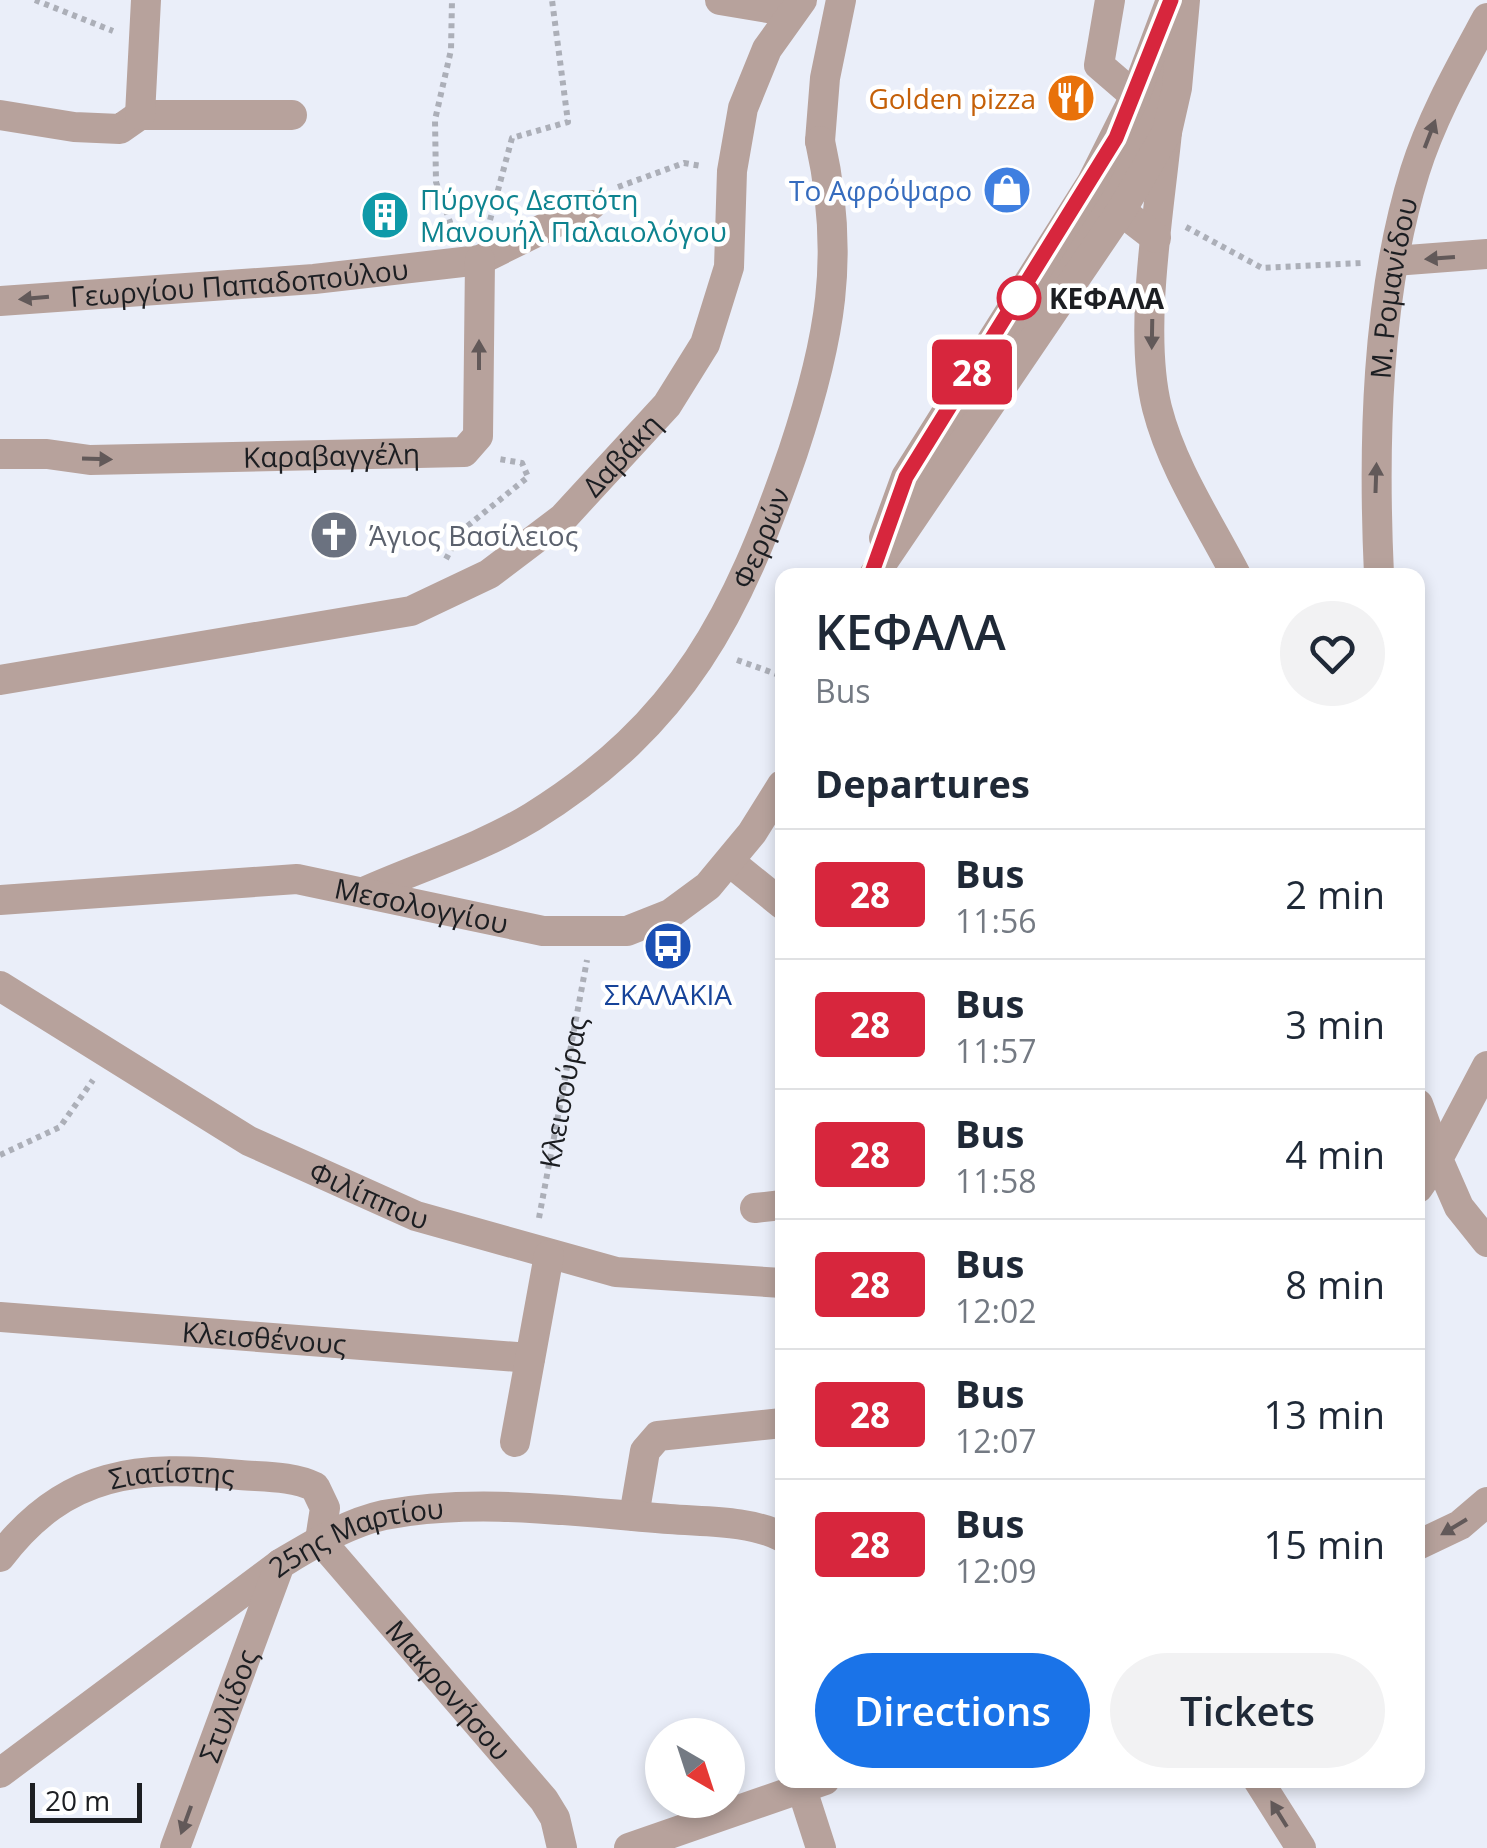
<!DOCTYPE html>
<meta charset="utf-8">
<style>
:root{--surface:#fff;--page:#f2f2f3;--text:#1f2937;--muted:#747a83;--line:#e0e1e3;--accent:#1a73e8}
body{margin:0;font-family:"Open Sans",sans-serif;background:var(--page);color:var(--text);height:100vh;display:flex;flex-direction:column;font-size:38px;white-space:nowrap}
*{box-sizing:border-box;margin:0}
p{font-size:32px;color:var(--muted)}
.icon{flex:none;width:55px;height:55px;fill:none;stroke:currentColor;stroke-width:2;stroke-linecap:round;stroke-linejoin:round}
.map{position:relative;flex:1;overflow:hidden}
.details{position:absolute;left:775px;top:568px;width:650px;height:1220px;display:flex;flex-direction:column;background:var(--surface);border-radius:20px;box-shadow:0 5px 15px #0003}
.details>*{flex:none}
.badge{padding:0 20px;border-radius:8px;font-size:35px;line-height:65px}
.needle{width:65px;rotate:141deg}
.tools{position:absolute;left:645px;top:1718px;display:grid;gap:20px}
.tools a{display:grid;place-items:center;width:100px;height:100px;border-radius:50%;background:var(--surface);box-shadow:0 5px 15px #0003;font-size:50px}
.scale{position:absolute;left:30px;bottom:25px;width:112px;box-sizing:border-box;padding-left:10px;border:5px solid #1c1e22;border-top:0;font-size:28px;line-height:35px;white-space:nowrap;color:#1c1e22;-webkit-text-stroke:8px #fff;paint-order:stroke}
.map>.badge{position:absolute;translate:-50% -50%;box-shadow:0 0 0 5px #fff}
h2{padding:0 40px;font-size:38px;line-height:90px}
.round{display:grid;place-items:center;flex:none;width:105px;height:105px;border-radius:52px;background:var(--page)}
.headline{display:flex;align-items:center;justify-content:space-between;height:170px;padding:0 40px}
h1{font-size:48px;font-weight:600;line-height:75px}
.action{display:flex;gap:20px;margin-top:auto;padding:20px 40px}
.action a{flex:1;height:115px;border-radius:60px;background:var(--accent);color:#fff;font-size:40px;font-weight:600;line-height:115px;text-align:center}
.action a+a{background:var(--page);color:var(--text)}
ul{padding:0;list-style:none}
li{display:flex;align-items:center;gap:30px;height:130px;padding:0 40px;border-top:2px solid var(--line)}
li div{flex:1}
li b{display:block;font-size:38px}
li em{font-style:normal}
li .badge{min-width:110px;font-weight:700;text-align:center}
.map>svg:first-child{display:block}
</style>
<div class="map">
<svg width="1487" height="1848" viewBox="0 0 1487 1848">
<rect width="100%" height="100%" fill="#eaeef9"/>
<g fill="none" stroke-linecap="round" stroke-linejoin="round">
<!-- path -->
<g stroke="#acafb8" stroke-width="6" stroke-dasharray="5 5" stroke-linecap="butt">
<path d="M35,0L113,31"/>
<path d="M618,187L684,163L701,166"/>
<path d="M490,220L512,138L568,122L552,0"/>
<path d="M1186,227L1262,268L1363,263"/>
<path d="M449,234L450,222L436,182L435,120L451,50L452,0"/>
<path d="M446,559L460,532L528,477L522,463L499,459"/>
<path d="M737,660L782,676"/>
<path d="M0,1155L60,1127L93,1080"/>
<path id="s1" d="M539,1218L587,960"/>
</g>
<!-- pedestrian -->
<path stroke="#b7a29c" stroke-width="30" d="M1157,72L1149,141L914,495L909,488L1136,135Z
M820,141L825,78L841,0"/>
<!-- minor -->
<g stroke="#b7a29c" stroke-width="30">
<path d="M720,0L792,12"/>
<path d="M1110,0L1099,65L1135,96"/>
<path d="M0,115L74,127L120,129L140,115H292"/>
<path d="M140,115L146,0"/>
<path d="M1167,132C1159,213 1138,331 1157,408C1172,467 1208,521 1236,575"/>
<path d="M1394,261L1487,254"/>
<path id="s2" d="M0,301L314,279L480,260L591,205"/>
<path id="s3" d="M0,454H47L90,460L464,452L478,436L480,260"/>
<path id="s4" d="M1379,575C1373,445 1376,296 1415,171C1432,117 1460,68 1487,18"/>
<path id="s5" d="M0,680L411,611L489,574L563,518L667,405L705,344L729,267L732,171L743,108L767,49L802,0"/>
<path d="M730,862L782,904"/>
<path id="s6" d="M366,891C420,867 481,848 532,817C683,723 737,614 793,452C830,341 846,257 820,141"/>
<path id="s7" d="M0,986L249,1141L416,1216L616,1272L782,1283"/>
<path d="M1418,1104L1438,1159L1418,1188"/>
<path d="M755,1208L782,1205"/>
<path id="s8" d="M0,1317L530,1358"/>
<path d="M515,1442L549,1255"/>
<path d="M634,1516L645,1451L658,1436L782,1423"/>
<path d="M1418,1545L1460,1525L1487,1502"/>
<path id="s9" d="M0,1557C66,1470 140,1465 240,1475C265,1477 293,1476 315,1487L325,1508L320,1540L544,1800L555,1818L562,1848"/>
<path id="s10" d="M0,1773L280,1564C312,1545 347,1523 384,1515C477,1497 576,1512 669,1519C706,1522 749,1520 782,1537"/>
<path d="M799,1780L821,1848"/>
<path d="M1258,1780L1301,1848"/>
<path id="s11" d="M175,1848L280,1564"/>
<path d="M629,1848L825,1780"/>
</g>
<!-- tertiary -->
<g stroke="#b7a29c" stroke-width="30">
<path d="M1121,211L1156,238"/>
<path d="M884,538L906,477L1092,182L1135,96L1171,0"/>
<path d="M874,575L1121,211L1167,132L1177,88L1185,0"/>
<path id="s12" d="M0,900L297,879L543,931H627L670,914L708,886L752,833L782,785"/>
<path d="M1487,1066L1438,1159L1459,1207L1487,1242"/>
</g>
</g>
<!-- one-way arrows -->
<defs><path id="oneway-solid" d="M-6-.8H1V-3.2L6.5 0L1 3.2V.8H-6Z" transform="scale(2.5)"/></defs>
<g fill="#625959">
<use href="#oneway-solid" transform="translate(1430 134) rotate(-69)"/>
<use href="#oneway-solid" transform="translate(1440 258) rotate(176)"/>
<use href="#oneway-solid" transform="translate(34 298) rotate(175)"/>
<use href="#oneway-solid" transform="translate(1152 334) rotate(91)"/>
<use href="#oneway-solid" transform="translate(479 355) rotate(-90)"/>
<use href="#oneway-solid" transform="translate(97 459) rotate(2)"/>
<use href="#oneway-solid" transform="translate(1376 478) rotate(-88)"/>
<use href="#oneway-solid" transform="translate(1454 1527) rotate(149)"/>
<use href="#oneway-solid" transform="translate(1279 1814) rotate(-122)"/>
<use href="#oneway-solid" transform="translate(186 1820) rotate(110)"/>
</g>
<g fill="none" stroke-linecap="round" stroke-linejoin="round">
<!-- line casing -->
<g stroke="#fff" stroke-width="22">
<path id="line" d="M871,575L906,477L1116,138L1171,0"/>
</g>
<!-- line -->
<use href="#line" stroke="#d7263d" stroke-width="15"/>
</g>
<!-- icons -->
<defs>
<g id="restaurant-disc" transform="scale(2.5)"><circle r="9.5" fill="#e8710a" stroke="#fff"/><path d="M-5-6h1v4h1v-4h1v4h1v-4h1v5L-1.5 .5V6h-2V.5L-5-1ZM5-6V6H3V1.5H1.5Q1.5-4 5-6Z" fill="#fff"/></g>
<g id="shop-disc" transform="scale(2.5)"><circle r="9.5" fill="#3f7fe0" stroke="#fff"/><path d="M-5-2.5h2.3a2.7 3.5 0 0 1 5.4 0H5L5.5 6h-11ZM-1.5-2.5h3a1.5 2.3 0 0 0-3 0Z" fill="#fff"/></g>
<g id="building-disc" transform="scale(2.5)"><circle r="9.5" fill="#0f9aa8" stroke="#fff"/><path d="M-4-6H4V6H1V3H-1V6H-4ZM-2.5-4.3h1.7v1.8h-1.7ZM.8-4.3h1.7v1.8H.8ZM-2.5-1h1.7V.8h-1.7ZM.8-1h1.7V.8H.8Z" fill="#fff"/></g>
<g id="church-disc" transform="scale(2.5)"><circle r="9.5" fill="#6b7280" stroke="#fff"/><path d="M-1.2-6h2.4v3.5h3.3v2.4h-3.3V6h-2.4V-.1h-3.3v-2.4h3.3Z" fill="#fff"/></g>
<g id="bus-disc" transform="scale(2.5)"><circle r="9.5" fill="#1a4fb4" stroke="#fff"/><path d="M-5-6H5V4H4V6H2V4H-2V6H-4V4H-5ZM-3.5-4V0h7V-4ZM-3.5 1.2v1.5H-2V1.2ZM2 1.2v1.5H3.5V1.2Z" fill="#fff"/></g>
</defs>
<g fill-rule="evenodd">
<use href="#restaurant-disc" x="1071" y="98"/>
<use href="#shop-disc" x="1007" y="190"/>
<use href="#building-disc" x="385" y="215"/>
<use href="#church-disc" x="334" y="535"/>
<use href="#bus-disc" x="668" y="946"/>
</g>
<!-- markers -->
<circle fill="#fff" stroke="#d7263d" stroke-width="5" cx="1019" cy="298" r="20"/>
<g text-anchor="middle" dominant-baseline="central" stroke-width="9" stroke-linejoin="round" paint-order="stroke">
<!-- food labels -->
<g font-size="28" fill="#c56008" stroke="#fff" text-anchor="end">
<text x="1036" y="98">Golden pizza</text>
</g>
<!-- shop labels -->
<g font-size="28" fill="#366cbe" stroke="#fff" text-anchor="end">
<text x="972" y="190">Το Αφρόψαρο</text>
</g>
<!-- culture labels -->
<g font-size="28" fill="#0d838f" stroke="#fff" text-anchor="start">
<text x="420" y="199">Πύργος Δεσπότη<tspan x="420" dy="32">Μανουήλ Παλαιολόγου</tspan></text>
</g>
<!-- street labels -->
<g font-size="28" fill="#1c1e22" stroke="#fff">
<text stroke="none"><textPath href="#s2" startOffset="240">Γεωργίου Παπαδοπούλου</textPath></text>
<text stroke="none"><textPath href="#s4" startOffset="288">Μ. Ρομανίδου</textPath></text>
<text stroke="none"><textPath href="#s5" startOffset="682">Δαβάκη</textPath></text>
<text stroke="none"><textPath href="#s3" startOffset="332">Καραβαγγέλη</textPath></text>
<text stroke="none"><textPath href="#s6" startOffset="550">Φερρών</textPath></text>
<text stroke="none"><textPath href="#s12" startOffset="425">Μεσολογγίου</textPath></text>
<text stroke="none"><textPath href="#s1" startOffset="128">Κλεισούρας</textPath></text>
<text stroke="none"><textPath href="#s7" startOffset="425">Φιλίππου</textPath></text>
<text stroke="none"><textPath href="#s8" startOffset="265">Κλεισθένους</textPath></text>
<text stroke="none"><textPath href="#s9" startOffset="200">Σιατίστης</textPath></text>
<text stroke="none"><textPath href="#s10" startOffset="432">25ης Μαρτίου</textPath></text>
<text stroke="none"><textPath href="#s9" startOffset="598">Μακρονήσου</textPath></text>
<text stroke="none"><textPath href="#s11" startOffset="152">Στυλίδος</textPath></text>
</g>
<!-- stop labels -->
<g font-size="28" font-weight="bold" fill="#1c1e22" stroke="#fff" text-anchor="start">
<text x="1049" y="298">ΚΕΦΑΛΑ</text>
</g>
<!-- worship labels -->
<g font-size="28" fill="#5b616d" stroke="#fff" text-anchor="start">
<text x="369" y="535">Άγιος Βασίλειος</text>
</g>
<!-- transit labels -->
<g font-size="28" fill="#164399" stroke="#fff">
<text x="668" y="994">ΣΚΑΛΑΚΙΑ</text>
</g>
</g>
</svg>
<div class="tools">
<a><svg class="needle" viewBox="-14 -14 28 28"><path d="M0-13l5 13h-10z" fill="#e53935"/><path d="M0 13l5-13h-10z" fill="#747a83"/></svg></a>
</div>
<div class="scale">20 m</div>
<b class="badge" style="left:972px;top:372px;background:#d7263d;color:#fff">28</b>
<section class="details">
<div class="headline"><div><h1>ΚΕΦΑΛΑ</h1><p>Bus</p></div><a class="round"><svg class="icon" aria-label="heart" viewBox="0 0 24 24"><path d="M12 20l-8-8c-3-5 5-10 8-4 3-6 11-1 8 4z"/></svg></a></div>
<h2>Departures</h2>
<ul>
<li><span class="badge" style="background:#d7263d;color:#fff">28</span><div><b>Bus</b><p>11:56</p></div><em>2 min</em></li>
<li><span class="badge" style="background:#d7263d;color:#fff">28</span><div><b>Bus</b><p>11:57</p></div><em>3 min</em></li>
<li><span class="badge" style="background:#d7263d;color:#fff">28</span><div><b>Bus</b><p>11:58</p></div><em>4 min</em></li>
<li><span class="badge" style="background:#d7263d;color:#fff">28</span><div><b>Bus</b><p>12:02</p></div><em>8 min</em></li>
<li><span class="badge" style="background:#d7263d;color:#fff">28</span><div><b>Bus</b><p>12:07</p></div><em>13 min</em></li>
<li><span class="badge" style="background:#d7263d;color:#fff">28</span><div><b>Bus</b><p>12:09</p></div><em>15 min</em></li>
</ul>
<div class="action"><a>Directions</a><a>Tickets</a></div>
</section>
</div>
